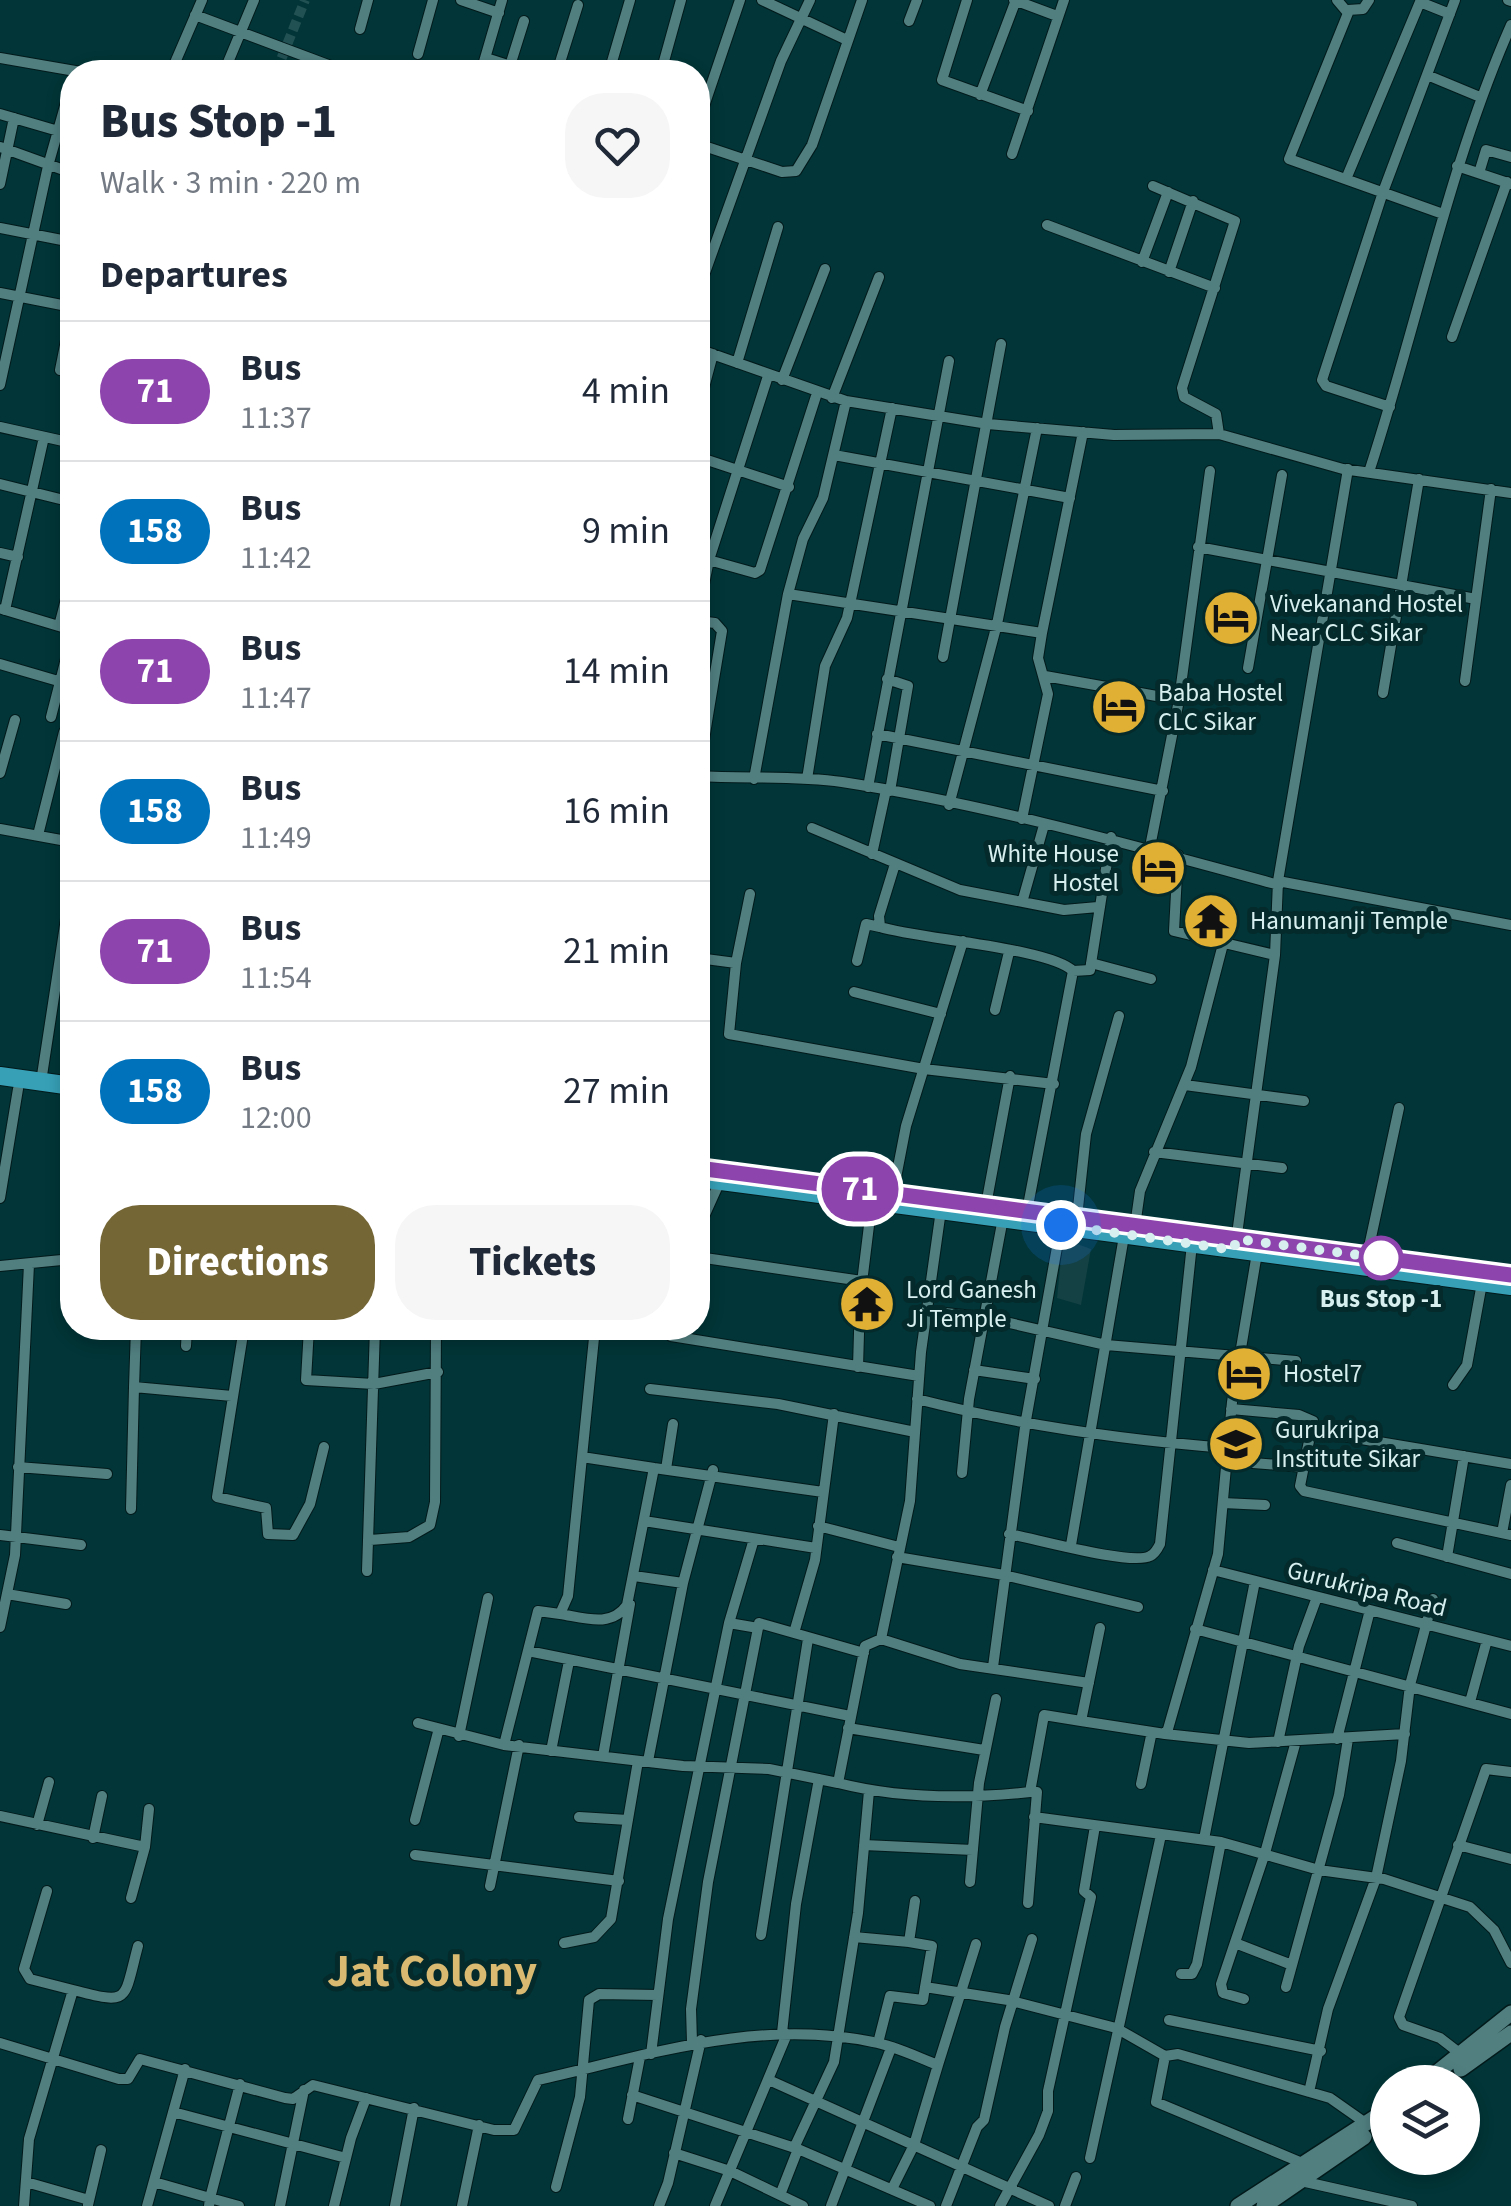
<!DOCTYPE html>
<meta charset="utf-8">
<style>
:root{--surface:#fff;--page:#f6f6f7;--text:#1f2937;--muted:#747a83;--line:#e0e1e3;--accent:#756636}
body{margin:0;font-family:"Source Sans 3",sans-serif;background:var(--page);color:var(--text);height:100vh;display:flex;flex-direction:column;font-size:38px;white-space:nowrap}
*{box-sizing:border-box;margin:0}
p{font-size:32px;color:var(--muted)}
.icon{flex:none;width:55px;height:55px;fill:none;stroke:currentColor;stroke-width:2;stroke-linecap:round;stroke-linejoin:round}
.map{position:relative;flex:1;overflow:hidden}
.drawer{position:absolute;left:60px;top:60px;width:650px;height:1280px;display:flex;flex-direction:column;background:var(--surface);border-radius:40px;box-shadow:0 5px 15px #0003}
.drawer>*{flex:none}
.badge{padding:0 20px;border-radius:32px;font-size:35px;line-height:65px}
.fabs{position:absolute;left:1370px;top:2065px;display:grid;gap:20px}
.fabs a{display:grid;place-items:center;width:110px;height:110px;border-radius:50%;background:var(--surface);box-shadow:0 5px 15px #0003;font-size:50px}
.you{position:absolute;width:50px;height:50px;margin:-25px;border:8px solid #fff;border-radius:50%;background:#1a73e8;box-shadow:0 0 0 15px #1a73e833}
.map>.badge{position:absolute;translate:-50% -50%;box-shadow:0 0 0 5px #fff}
h2{padding:0 40px;font-size:38px;line-height:90px}
.round{display:grid;place-items:center;flex:none;width:105px;height:105px;border-radius:40px;background:var(--page)}
.summary{display:flex;align-items:center;justify-content:space-between;height:170px;padding:0 40px}
h1{font-size:48px;font-weight:800;line-height:75px}
.cta{display:flex;gap:20px;margin-top:auto;padding:20px 40px}
.cta a{flex:1;height:115px;border-radius:40px;background:var(--accent);color:#fff;font-size:40px;font-weight:800;line-height:115px;text-align:center}
.cta a+a{background:var(--page);color:var(--text)}
ul{padding:0;list-style:none}
li{display:flex;align-items:center;gap:30px;height:140px;padding:0 40px;border-top:2px solid var(--line)}
li div{flex:1}
li b{display:block;font-size:38px}
li em{font-style:normal}
li .badge{min-width:110px;font-weight:700;text-align:center}
.map>svg:first-child{display:block}
</style>
<div class="map">
<svg width="1511" height="2206" viewBox="0 0 1511 2206">
<rect width="100%" height="100%" fill="#023537"/>
<!-- built -->
<path fill="#144143" d="M1063,1239L1091,1249L1081,1305L1057,1298Z"/>
<g fill="none" stroke-linecap="round" stroke-linejoin="round">
<!-- street-tunnel -->
<path stroke="#225153" stroke-width="10" stroke-dasharray="10 5" stroke-linecap="butt" d="M276,72L305,0"/>
<!-- street casing -->
<g stroke="#031a1b" stroke-width="12">
<path id="street" d="M461,0L499,13
M762,0L847,40
M967,0L942,80L1028,111
M1014,0L1057,16
M1337,0L1348,13L1289,159L1443,214
M1508,0L1511,1
M1348,10L1363,9L1369,0
M195,15L347,72
M909,21L917,0
M360,29L368,0
M418,54L433,0
M0,58L81,72
M486,58L530,72
M171,72L202,0
M224,72L254,0
M481,72L502,0
M508,72L524,21
M557,72L578,5
M609,72L630,0
M661,72L681,0
M1427,75L1480,97
M980,95L1016,0
M0,114L72,135
M698,124L740,0
M698,144L782,172L796,171L812,145L862,0
M0,147L72,173
M1012,154L1064,0
M1457,166L1511,184
M1479,173L1486,150L1511,157
M1346,179L1420,2L1450,14
M0,184L14,118
M1153,186L1235,221L1182,388L1184,397L1216,414L1219,434
M1047,225L1215,288
M0,228L72,242
M1142,262L1168,192
M1169,272L1193,201
M698,292L781,61L810,0
M0,293L72,307
M1452,337L1507,182
M698,349L846,401L988,424L1114,435L1219,434L1343,469L1511,493
M737,363L778,227
M60,370L72,311
M782,380L825,269
M0,385L48,166L72,81
M832,398L879,277
M1390,407L1326,386L1322,380L1383,192L1455,0
M698,410L713,354
M0,427L72,443
M834,455L1070,498
M698,457L789,487
M1369,472C1418,323 1448,168 1511,25
M0,484L72,502
M1198,547L1476,599
M0,553L18,557
M698,557L755,573L760,570L817,393
M788,594L1042,633
M2,609L72,630
M5,610L44,437
M698,613L709,560L768,376
M698,621L715,623L722,631L698,776
M59,626L72,576
M943,657L1001,344
M0,664L72,685
M1248,668L1282,475
M1045,676L1179,700
M887,679L908,686L890,791
M1465,681L1491,489
M1383,693L1419,479
M51,717L72,635
M877,734L1163,791
M0,773L15,720
M698,776C745,779 795,775 842,782C990,805 1135,846 1279,885
M754,779L788,594L803,539L823,498L846,401
M807,779L825,666L847,618L892,408
M868,787L949,361
M949,805L997,624L1037,428
M1022,819L1048,694L1038,658L1042,633L1083,432
M812,828L960,890L1064,910L1098,907
M0,829L72,842
M38,835L64,732
M1150,847L1179,700L1210,471
M872,854L886,790
M1178,855L1174,931L1275,955
M895,864L879,916L880,927C919,939 1050,948 1073,971L1027,1211
M1278,881L1511,925
M750,894L736,963L729,1034L924,1069L1054,1084
M1023,899L1044,825
M698,958L736,963
M857,961L866,924L880,927
M1091,963L1151,979
M1073,971L1090,970L1111,837
M854,992L941,1014
M995,1010L1009,952
M41,1082L67,912H72
M1185,1085L1304,1101
M1154,1152L1282,1168
M893,1193L906,1126L963,941
M0,1198L18,1089
M986,1205L1010,1076
M1077,1217L1086,1134L1119,1016
M1135,1226L1140,1191L1191,1067L1223,944
M698,1230L720,1181
M1235,1249L1275,955L1278,881L1348,469
M1367,1256L1399,1108
M698,1257L862,1281
M0,1266L72,1259
M926,1311L983,1317L1106,1345L1296,1361
M244,1328L217,1497L266,1508L268,1534L293,1535L310,1504L324,1447
M309,1328L306,1380L374,1384L438,1372
M595,1328L568,1596L560,1614L538,1611L504,1745L683,1766L769,1769L838,1783
M662,1328L671,1336L919,1376
M186,1346L187,1328
M858,1367L860,1299L872,1201
M974,1370L1035,1379
M1453,1385L1467,1365L1482,1283
M134,1387L136,1328
M650,1389L778,1404L915,1432
M917,1399C1018,1425 1125,1440 1228,1448
M1231,1409L1299,1415L1313,1421L1300,1486L1304,1491L1511,1535
M1313,1431L1511,1464
M582,1457L654,1468
M1227,1461L1304,1467
M18,1467L107,1474
M666,1469L673,1424
M962,1473L969,1399L1003,1218
M1223,1503L1265,1505
M131,1509L134,1387L232,1396
M644,1521L816,1548
M818,1526L899,1547
M1502,1533L1511,1485
M1009,1534C1036,1539 1132,1566 1150,1556C1155,1554 1158,1548 1160,1544L1192,1244
M0,1535L81,1545
M370,1540L409,1537L430,1525L435,1502L436,1328
M1397,1543L1511,1574
M1071,1545L1124,1236
M897,1557L1004,1575L1138,1607
M1447,1557L1464,1456
M1213,1570L1511,1646
M367,1571L375,1328
M634,1576L683,1583
M7,1594L66,1604
M560,1614C585,1618 611,1628 627,1605L654,1468L823,1492
M729,1623L754,1539
M0,1627L15,1555L29,1264
M1195,1629L1511,1714
M794,1633L815,1560L834,1414
M881,1639L910,1501L921,1352L941,1210
M528,1651L850,1716
M993,1667L1026,1420L1061,1225
M1089,1683L960,1664L881,1639L865,1646L838,1783C901,1799 966,1799 1030,1792L1044,1715L1081,1721L1100,1628
M1470,1702L1487,1640
M1081,1721L1165,1734L1168,1729L1218,1554L1232,1402L1257,1253
M418,1723L504,1745
M848,1728L984,1750
M1165,1734L1249,1743L1405,1734
M459,1736L488,1598
M1337,1739L1370,1610
M1278,1742L1299,1646L1317,1597
M551,1751L569,1661
M603,1756L630,1604
M648,1761L683,1583L713,1470
M1141,1784L1151,1736
M0,1816L145,1847
M579,1817L628,1820
M1034,1817L1221,1842
M415,1820L438,1732
M37,1825L49,1782
M93,1838L102,1796
M1204,1839L1255,1581
M864,1845L973,1850
M1458,1845L1511,1859
M415,1855L619,1881
M970,1882L979,1783L996,1699
M490,1886L519,1745
M47,1891L24,1969L30,1979L73,1990
M131,1898L145,1847L149,1809
M915,1901L909,1942L932,1946L925,1987
M1028,1903L1037,1792H1030
M761,1935L808,1639
M854,1937L909,1942
M564,1943L594,1937L611,1919L638,1761
M1235,1943L1292,1965
M1181,1974H1192L1197,1964L1221,1842L1319,1870L1384,1879L1470,1907L1494,1930L1511,1963
M1286,1987L1339,1795L1348,1739
M1244,1999L1223,1993L1221,1984L1265,1853L1296,1741
M1169,2020L1321,2051
M782,2033L796,1904L819,1779
M692,2042L691,2009L708,1882L759,1623L864,1653
M0,2043L119,2079H128L140,2059L285,2098L293,2099L313,2085L494,2130H514L538,2080C649,2055 758,2018 873,2042C895,2046 917,2057 938,2065L976,1944
M878,2043L890,1996L923,2000L925,1987L1008,2000L1116,2028L1165,2056
M651,2054L668,1919L729,1623L758,1628
M1462,2055L1440,2038L1403,2025L1399,2017L1486,1769L1511,1772
M771,2081L1049,2206
M1309,2092L1328,2009L1376,1878L1401,1761L1410,1685L1433,1599
M632,2095L798,2149L930,2206
M173,2112L346,2158
M628,2119L640,2057
M794,2148L834,2062L858,1913L869,1791
M674,2153L730,2171L803,2206
M1090,2158L1161,1835
M1300,2162L1156,2102L1165,2056L1178,2054L1330,2098L1367,2124
M1301,2181L1412,2206
M26,2182L89,2200
M154,2182L210,2198L209,2206
M556,2187L580,2097L589,2000L599,1994L658,1995
M892,2189L914,2145L938,2065
M780,2195L798,2149
M88,2205L101,2150
M24,2206L29,2139L73,1990C131,2005 123,2002 138,1946
M147,2206L185,2069
M239,2206L210,2198L240,2084
M280,2206L304,2090
M334,2206L351,2138L366,2098
M395,2206L414,2108
M462,2206L479,2125
M659,2206L668,2183L701,2040
M715,2206L787,2034
M831,2206L891,2048
M946,2206L977,2127L984,2120L1005,2027L1032,1939
M1000,2206L1039,2135L1048,2111V2091L1091,1897L1084,1891L1095,1826
M1065,2206L1076,2177"/>
</g>
<!-- secondary casing -->
<g stroke="#031a1b" stroke-width="18">
<path id="secondary" d="M1461,2069L1511,2033
M1425,2082L1511,2013
M1238,2206L1388,2109
M1264,2206L1364,2137"/>
</g>
<!-- primary casing -->
<g stroke="#031a1b" stroke-width="20">
<path id="primary" d="M0,1076L72,1086
M698,1178L1511,1286
M1323,1250L1446,1266"/>
</g>
<!-- street -->
<use href="#street" stroke="#517f80" stroke-width="10"/>
<!-- secondary -->
<use href="#secondary" stroke="#517f80" stroke-width="15"/>
<!-- primary -->
<use href="#primary" stroke="#37a0b7" stroke-width="18"/>
</g>
<g fill="none" stroke-linecap="round" stroke-linejoin="round">
<!-- line casing -->
<g stroke="#fff" stroke-width="22">
<path id="line" d="M698,1168L1511,1275"/>
</g>
<!-- line -->
<use href="#line" stroke="#8e44ad" stroke-width="15"/>
<!-- walk -->
<path stroke="#d7efef" stroke-width="10" stroke-dasharray="0 18" d="M1061,1225L1234,1250L1236,1239L1381,1258"/>
</g>
<!-- icons -->
<defs>
<g id="hotel-disc" transform="scale(2.875)"><circle r="9.5" fill="#dfb034" stroke="#052a2b"/><path d="M-6-4.5h1.5V1H6V5H4.5V3h-9V5H-6ZM-4 0a1.8 1.8 0 1 1 3.6 0ZM.5 0V-2.5h3Q6-2.5 6 0Z" fill="#111"/></g>
<g id="temple-disc" transform="scale(2.875)"><circle r="9.5" fill="#dfb034" stroke="#052a2b"/><path d="M0-6L5-2H3V0L6.5 2.5H4V6H1.5V3h-3V6H-4V2.5H-6.5L-3 0V-2H-5Z" fill="#111"/></g>
<g id="school-disc" transform="scale(2.875)"><circle r="9.5" fill="#dfb034" stroke="#052a2b"/><path d="M0-5L7-2L0 1L-7-2ZM-4 1L0 2.5L4 1V4Q0 6-4 4Z" fill="#111"/></g>
</defs>
<g fill-rule="evenodd">
<use href="#hotel-disc" x="1231" y="618"/>
<use href="#hotel-disc" x="1119" y="707"/>
<use href="#hotel-disc" x="1158" y="868"/>
<use href="#temple-disc" x="1211" y="921"/>
<use href="#temple-disc" x="867" y="1304"/>
<use href="#hotel-disc" x="1244" y="1374"/>
<use href="#school-disc" x="1236" y="1444"/>
</g>
<!-- markers -->
<circle fill="#fff" stroke="#8e44ad" stroke-width="5" cx="1381" cy="1258" r="20"/>
<g text-anchor="middle" dominant-baseline="central" stroke-width="10" stroke-linejoin="round" paint-order="stroke">
<!-- poi labels -->
<g font-size="25" fill="#d7efef" stroke="#052a2b" text-anchor="start">
<text x="1270" y="604">Vivekanand Hostel<tspan x="1270" dy="29">Near CLC Sikar</tspan></text>
<text x="1158" y="693">Baba Hostel<tspan x="1158" dy="29">CLC Sikar</tspan></text>
<text x="1119" y="854" text-anchor="end">White House<tspan x="1119" dy="29">Hostel</tspan></text>
<text x="1250" y="921">Hanumanji Temple</text>
<text x="906" y="1290">Lord Ganesh<tspan x="906" dy="29">Ji Temple</tspan></text>
<text x="1283" y="1374">Hostel7</text>
<text x="1275" y="1430">Gurukripa<tspan x="1275" dy="29">Institute Sikar</tspan></text>
</g>
<!-- stop labels -->
<g font-size="25" font-weight="bold" fill="#d7efef" stroke="#052a2b">
<text x="1381" y="1299">Bus Stop -1</text>
</g>
<!-- street labels -->
<g font-size="25" fill="#d7efef" stroke="#052a2b">
<text transform="translate(1367 1589) rotate(14)">Gurukripa Road</text>
</g>
<!-- town labels -->
<g font-size="45" font-weight="bold" fill="#daba70" stroke="#052a2b">
<text x="432" y="1972">Jat Colony</text>
</g>
</g>
</svg>
<div class="fabs">
<a><svg class="icon" aria-label="layers" viewBox="0 0 24 24"><path d="M12 4l9 5-9 5-9-5zM3 14l9 5 9-5"/></svg></a>
</div>
<div class="you" style="left:1061px;top:1225px"></div>
<b class="badge" style="left:860px;top:1189px;background:#8e44ad;color:#fff">71</b>
<section class="drawer">
<div class="summary"><div><h1>Bus Stop -1</h1><p>Walk · 3 min · 220 m</p></div><a class="round"><svg class="icon" aria-label="heart" viewBox="0 0 24 24"><path d="M12 20l-8-8c-3-5 5-10 8-4 3-6 11-1 8 4z"/></svg></a></div>
<h2>Departures</h2>
<ul>
<li><span class="badge" style="background:#8e44ad;color:#fff">71</span><div><b>Bus</b><p>11:37</p></div><em>4 min</em></li>
<li><span class="badge" style="background:#0072bc;color:#fff">158</span><div><b>Bus</b><p>11:42</p></div><em>9 min</em></li>
<li><span class="badge" style="background:#8e44ad;color:#fff">71</span><div><b>Bus</b><p>11:47</p></div><em>14 min</em></li>
<li><span class="badge" style="background:#0072bc;color:#fff">158</span><div><b>Bus</b><p>11:49</p></div><em>16 min</em></li>
<li><span class="badge" style="background:#8e44ad;color:#fff">71</span><div><b>Bus</b><p>11:54</p></div><em>21 min</em></li>
<li><span class="badge" style="background:#0072bc;color:#fff">158</span><div><b>Bus</b><p>12:00</p></div><em>27 min</em></li>
</ul>
<div class="cta"><a>Directions</a><a>Tickets</a></div>
</section>
</div>
